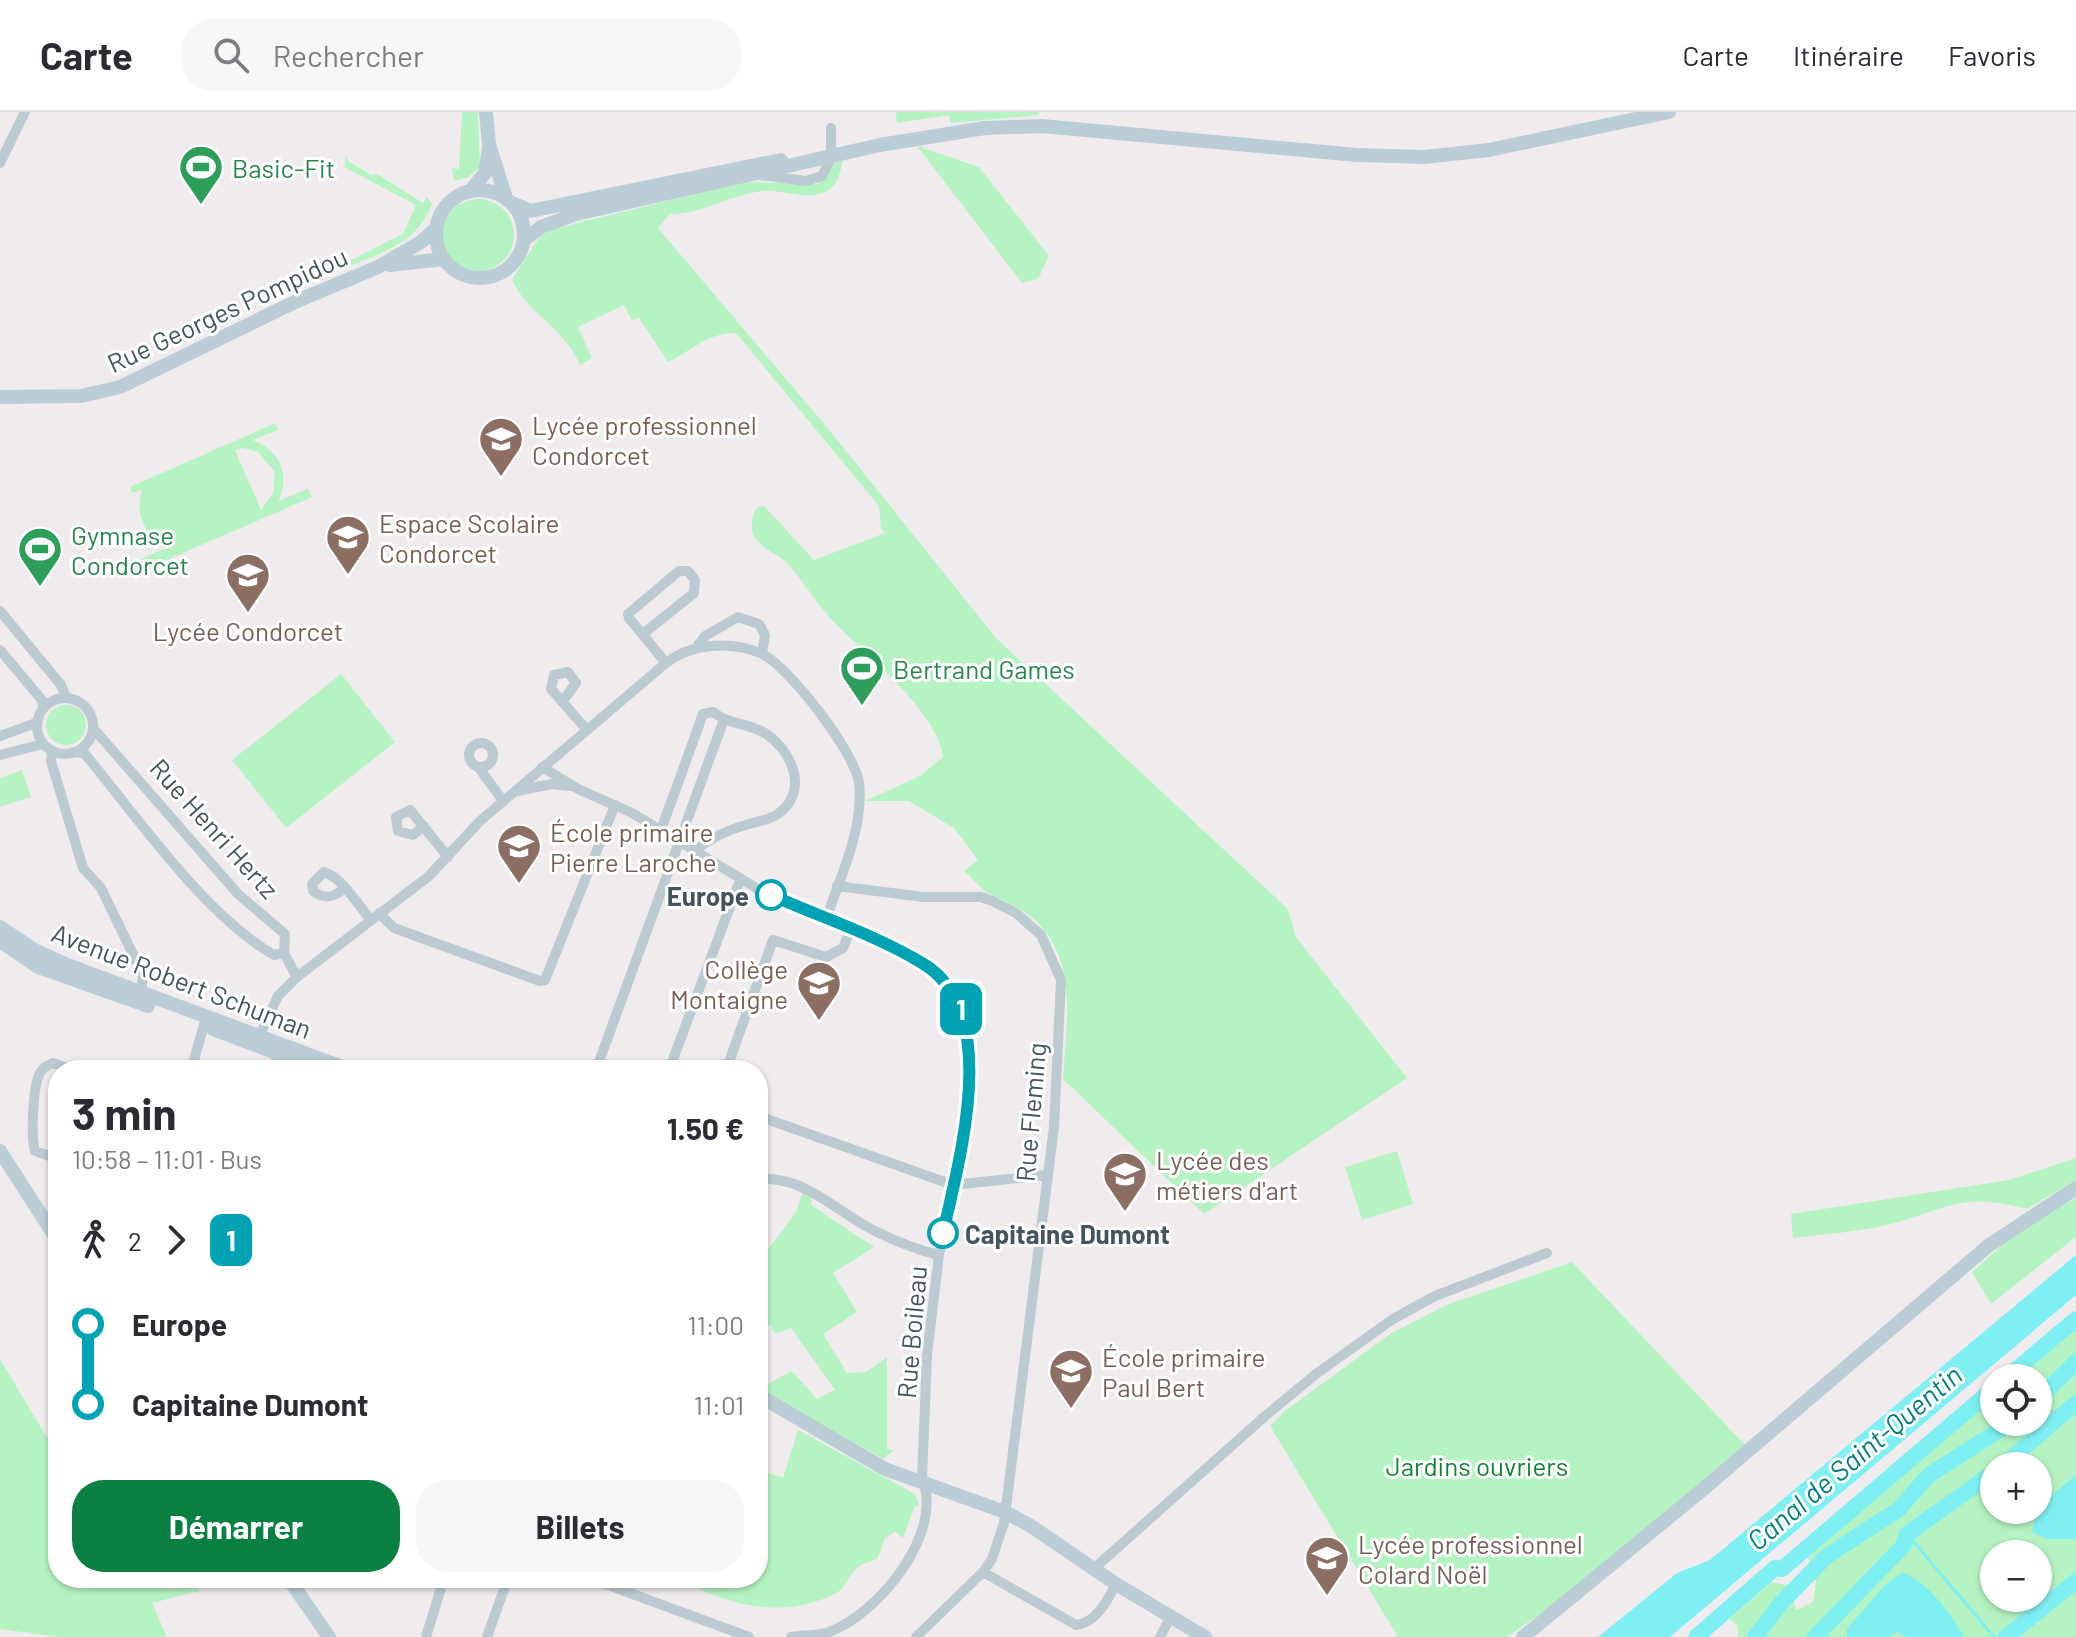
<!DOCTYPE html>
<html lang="fr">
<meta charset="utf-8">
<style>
:root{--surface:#fff;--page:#f7f7f7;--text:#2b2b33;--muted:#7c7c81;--line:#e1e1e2;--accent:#0b8043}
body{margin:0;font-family:Barlow,sans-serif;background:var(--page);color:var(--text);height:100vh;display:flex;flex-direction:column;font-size:30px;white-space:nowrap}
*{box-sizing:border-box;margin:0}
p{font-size:26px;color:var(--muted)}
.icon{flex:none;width:44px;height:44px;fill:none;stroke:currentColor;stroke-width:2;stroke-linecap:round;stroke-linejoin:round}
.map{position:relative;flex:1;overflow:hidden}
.side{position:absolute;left:48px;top:948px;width:720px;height:528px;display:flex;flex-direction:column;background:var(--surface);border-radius:32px;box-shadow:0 2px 6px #0004}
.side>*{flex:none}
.badge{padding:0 16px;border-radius:12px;font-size:28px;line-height:52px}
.controls{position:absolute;left:1980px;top:1252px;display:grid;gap:16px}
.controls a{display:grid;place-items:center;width:72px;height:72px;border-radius:50%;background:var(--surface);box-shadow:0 2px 6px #0004;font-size:40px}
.map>.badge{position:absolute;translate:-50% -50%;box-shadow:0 0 0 4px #fff}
.legs{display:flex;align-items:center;gap:12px;height:88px;padding:0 24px;font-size:26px}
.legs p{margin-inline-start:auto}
.head{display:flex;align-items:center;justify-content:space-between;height:136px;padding:0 24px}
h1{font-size:44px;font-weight:700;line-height:60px}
.button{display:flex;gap:16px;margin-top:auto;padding:16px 24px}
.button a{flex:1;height:92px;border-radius:32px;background:var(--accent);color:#fff;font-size:32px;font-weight:700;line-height:92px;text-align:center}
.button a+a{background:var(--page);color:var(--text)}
ul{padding:0 24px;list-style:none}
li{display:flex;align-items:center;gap:28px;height:80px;font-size:30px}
li i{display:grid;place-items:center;width:12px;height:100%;margin:0 10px;background:currentColor}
li i::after{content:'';width:20px;height:20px;margin:-10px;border:6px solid;border-radius:50%;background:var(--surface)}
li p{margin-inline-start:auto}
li:first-child i{background:linear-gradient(#0000 50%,currentColor 0)}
li:last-child i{background:linear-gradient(currentColor 50%,#0000 0)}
header{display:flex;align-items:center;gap:48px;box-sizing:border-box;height:112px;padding:0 40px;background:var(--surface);border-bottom:2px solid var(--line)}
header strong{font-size:38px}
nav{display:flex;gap:44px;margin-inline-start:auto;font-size:28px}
.search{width:560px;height:72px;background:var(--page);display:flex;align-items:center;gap:20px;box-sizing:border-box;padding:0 28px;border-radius:32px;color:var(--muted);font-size:30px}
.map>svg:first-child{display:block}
</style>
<header>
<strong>Carte</strong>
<div class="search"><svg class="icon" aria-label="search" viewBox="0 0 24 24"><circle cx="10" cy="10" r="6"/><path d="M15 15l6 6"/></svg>Rechercher</div>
<nav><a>Carte</a><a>Itinéraire</a><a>Favoris</a></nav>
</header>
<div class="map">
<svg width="2076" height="1525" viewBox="0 0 2076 1525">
<rect width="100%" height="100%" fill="#f0eced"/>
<!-- green -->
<path fill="#b6f3c2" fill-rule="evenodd" d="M462,0H478L480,55L468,65L454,69L452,56L459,57Z
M896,0H1039V3L951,11L949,3L897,11Z
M917,34L979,55L1049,144L1038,167L1022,171Z
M346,43L348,49L371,63L377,62L423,91L427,85L432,92C417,131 386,139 350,154L351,148L403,122L416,93L344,55Z
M843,49C840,59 839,70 830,77C811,91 783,77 762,79C730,83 703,102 670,102L658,116L830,319L996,526L1288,797L1296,825L1407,966L1204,1102L1063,967C1066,914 1079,849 1035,808C1021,795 1003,790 987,780C979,775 972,766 964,759L978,748L954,716L909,689H865L920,664L943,645C938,599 863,541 832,508C815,490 803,468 786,450C776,441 759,436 753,422C750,413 752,400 759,394L765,395L814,448L885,421L881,416L879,394L736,221C709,220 691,239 668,250L639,206L632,209L624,193L578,215L592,246L580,253C563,213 527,203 512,167L541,123L553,117L744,70L818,72L836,50Z
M442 123a36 36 0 1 1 72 0a36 36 0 1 1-72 0Z
M275,311L278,318L253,328C280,339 291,363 278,389L308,377L312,385L137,461L132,451L166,436C145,423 134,402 142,378L132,381L130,375ZM243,336L258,340L275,360L273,381L261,398L235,338Z
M341,562L395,630L286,716L232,648Z
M46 613a20 20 0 1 1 40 0a20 20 0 1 1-40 0Z
M22,658L31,685L0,695V666Z
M1397,1039L1413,1092L1362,1108L1345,1055Z
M2076,1046V1068L2027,1097C1960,1079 1949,1097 1887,1113C1857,1120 1824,1122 1793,1126L1791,1102L2009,1068Z
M803,1080L812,1086L811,1093L874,1135L833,1161L857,1200L823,1222L847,1261L866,1260L887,1245V1337L894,1338L883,1347L758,1277L792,1259L817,1287L835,1278L791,1216L775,1222L770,1212L758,1221V1145L764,1143L796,1100Z
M2076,1086V1125L1991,1192L1972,1160L2021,1116Z
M1572,1150L1745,1333L1556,1491L1507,1525H1398L1270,1314L1285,1299L1390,1222L1446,1193Z
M2076,1211V1525H1738L1737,1513L1729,1507L1772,1470L1791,1474L1796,1498L1813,1490L1816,1470L1808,1446L1861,1394L1994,1281V1310H2038V1266H2011ZM1994,1354H2038V1398H1994ZM1994,1442H2038V1486H1994Z
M0,1247L58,1344V1466H197L199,1479L152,1491L167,1525H60L0,1517Z
M798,1318L915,1382L919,1394H915L903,1426L895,1420L885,1426L878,1446C871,1451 864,1450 857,1456C849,1463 846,1475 838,1480C780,1511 728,1491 673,1466H758V1357L783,1366Z"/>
<!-- water -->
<path fill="#7ef0f4" d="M2076,1143V1183L1670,1525H1598L1677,1461L1710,1448Z
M2076,1363V1427H2047L2032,1420C2036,1393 2056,1380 2076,1363Z
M1902,1460C1931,1472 1948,1500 1965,1525H1906L1898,1520L1888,1525H1847V1517L1884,1474Z"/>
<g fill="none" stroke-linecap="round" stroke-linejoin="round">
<!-- stream -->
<path stroke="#7ef0f4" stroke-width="3" d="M1907,1422L1994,1525"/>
<!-- river -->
<path stroke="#7ef0f4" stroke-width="16" d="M2006,1266L2076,1207
M2038,1287L2076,1250
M2002,1354L2076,1291
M1696,1525L1775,1456L1782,1457L1994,1276
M1755,1525L1781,1491L1827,1444L1899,1397L1929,1363L2012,1310
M1815,1525L1903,1434L1907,1422L1994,1360
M2006,1525L2076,1469"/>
<!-- street -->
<path stroke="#bbcbd1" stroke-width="10" d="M0,51L25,0
M760,63L806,69L822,64L831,46V16
M0,499L61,573L66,585
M643,522L694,481L695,468L688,459H679L628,502L629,506L666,551
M696,536L705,524L738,505L759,512L765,523L762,541
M0,538L42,588L43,596
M37 614a28 28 0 1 1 56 0a28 28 0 1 1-56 0Z
M562,590L576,571L568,560L554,563L551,577L587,618
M93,616L238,782L285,822L284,841L297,865
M0,624L36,611
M469 643a12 12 0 1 1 24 0a12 12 0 1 1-24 0Z
M52,639L51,649L83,756L101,776L143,863L141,881
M74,640L84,641C137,704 203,802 274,843L284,841
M0,643L43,632
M542,655L578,677L632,701L758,777L924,851L953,882L965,908L969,964L965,1014L939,1143L927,1243L922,1367C945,1421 878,1502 829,1520C818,1524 803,1523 791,1525
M479,656L503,689
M517,679L552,672L569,674
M424,714L413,723L398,719L396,705L410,698L448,745
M661,718L703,602L713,600C730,614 751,610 769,624C794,643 808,680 778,702C770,708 758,709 749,712C728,718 711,725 694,740
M837,774L923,785H981L992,789L1016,801L1041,823L1061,868L1054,1015L1004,1411L992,1447L983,1460L916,1525
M344,776C334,786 325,788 313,779L312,772L324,760C343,766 357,792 370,807
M379,801L394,816L540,869L545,868L615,693
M257,929L278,884L297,865L429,764L480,709L666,551C691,531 731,529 760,541C787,551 856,642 859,671C864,718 840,764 826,808
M191,958L206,906
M596,958L723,610
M669,958L740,768
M726,958L773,828L826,845L843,836L850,819
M758,1004L953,1073L1047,1063
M58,1047L35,1039C31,1025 32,969 42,958C45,954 50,953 53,951L72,958
M758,1067C807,1064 834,1099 875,1119C895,1129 918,1138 939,1143
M1097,1458L1098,1453L1264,1305L1316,1262L1393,1207L1435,1184L1547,1141
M983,1460L1076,1513C1096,1511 1107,1489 1116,1472
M589,1466L749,1525
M426,1525L444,1466
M487,1525L508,1466
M1160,1525L1170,1506"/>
<!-- secondary -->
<path stroke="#bbcdd6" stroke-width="14" d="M486,0L489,32L506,86
M436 122a44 44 0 1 1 88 0a44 44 0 1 1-88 0Z
M471,78L485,61L489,36
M512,91L530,99L781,48
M524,128L541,115L576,102L880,33L985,16L1042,14L1357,43L1424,45L1489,38L1669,0
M390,153L443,147
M0,285L81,284L120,275L297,189L378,155L421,130L436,116
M0,815L36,839L65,852L350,958
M0,829L38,855L148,894
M213,917L321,958
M0,1039L58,1129
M758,1283L885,1357L1005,1400L1031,1414L1116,1472L1205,1525
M288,1466L329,1525
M1523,1525L1701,1379L1988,1134L2076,1076"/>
</g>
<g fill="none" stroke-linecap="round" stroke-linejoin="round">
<!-- line-1 casing -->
<g stroke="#fff" stroke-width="18">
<path id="line-1" d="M771,783C820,805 876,823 922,851C1003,898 959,1048 943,1121"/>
</g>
<!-- line-1 -->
<use href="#line-1" stroke="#00a3b4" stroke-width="12"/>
</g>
<!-- icons -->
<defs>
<g id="stadium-pin" transform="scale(2.3)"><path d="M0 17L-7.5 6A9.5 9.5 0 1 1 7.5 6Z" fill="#2e9e5b" stroke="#fff"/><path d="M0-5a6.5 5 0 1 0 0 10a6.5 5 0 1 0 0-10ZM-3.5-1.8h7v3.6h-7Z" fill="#fff"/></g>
<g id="school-pin" transform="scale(2.3)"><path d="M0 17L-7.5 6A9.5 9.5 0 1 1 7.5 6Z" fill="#8d6e63" stroke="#fff"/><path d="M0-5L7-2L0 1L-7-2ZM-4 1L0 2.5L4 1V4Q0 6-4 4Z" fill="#fff"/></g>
</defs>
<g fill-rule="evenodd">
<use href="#stadium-pin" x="201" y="55"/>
<use href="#school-pin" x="501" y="327"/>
<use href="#school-pin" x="348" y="425"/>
<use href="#stadium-pin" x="40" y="437"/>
<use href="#school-pin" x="248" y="463"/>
<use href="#stadium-pin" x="862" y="556"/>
<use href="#school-pin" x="519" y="734"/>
<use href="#school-pin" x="819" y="871"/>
<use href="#school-pin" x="1125" y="1062"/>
<use href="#school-pin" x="1071" y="1259"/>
<use href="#school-pin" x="1327" y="1446"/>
</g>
<!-- markers -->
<g fill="#fff" stroke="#00a3b4" stroke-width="4">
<circle cx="771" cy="783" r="14"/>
<circle cx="943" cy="1121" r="14"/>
</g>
<g text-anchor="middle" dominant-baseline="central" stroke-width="6" stroke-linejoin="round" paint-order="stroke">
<!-- leisure labels -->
<g font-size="26" fill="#27864d" stroke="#fff" text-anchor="start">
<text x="232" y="55">Basic-Fit</text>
<text x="71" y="422">Gymnase<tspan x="71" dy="30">Condorcet</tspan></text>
<text x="893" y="556">Bertrand Games</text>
</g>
<!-- street labels -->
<g font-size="26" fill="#43555c" stroke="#fff">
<text transform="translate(227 197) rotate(-25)">Rue Georges Pompidou</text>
<text transform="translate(215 716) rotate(48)">Rue Henri Hertz</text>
<text transform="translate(182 868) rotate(21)">Avenue Robert Schuman</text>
<text transform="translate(1030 1000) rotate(-85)">Rue Fleming</text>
<text transform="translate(911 1220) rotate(-85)">Rue Boileau</text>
</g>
<!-- education labels -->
<g font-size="26" fill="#785e54" stroke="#fff" text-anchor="start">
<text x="532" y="312">Lycée professionnel<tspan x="532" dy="30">Condorcet</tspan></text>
<text x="379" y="410">Espace Scolaire<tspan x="379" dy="30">Condorcet</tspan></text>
<text x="248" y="518" text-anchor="middle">Lycée Condorcet</text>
<text x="550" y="719">École primaire<tspan x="550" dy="30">Pierre Laroche</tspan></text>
<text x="788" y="856" text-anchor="end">Collège<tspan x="788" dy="30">Montaigne</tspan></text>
<text x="1156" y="1047">Lycée des<tspan x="1156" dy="30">métiers d'art</tspan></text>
<text x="1102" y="1244">École primaire<tspan x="1102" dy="30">Paul Bert</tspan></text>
<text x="1358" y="1431">Lycée professionnel<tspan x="1358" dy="30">Colard Noël</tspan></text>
</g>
<!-- stop labels -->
<g font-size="26" font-weight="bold" fill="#43555c" stroke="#fff" text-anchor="end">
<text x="749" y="783">Europe</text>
<text x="965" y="1121" text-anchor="start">Capitaine Dumont</text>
</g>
<!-- park labels -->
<g font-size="26" fill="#0e8334" stroke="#fff">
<text x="1477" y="1353">Jardins ouvriers</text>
</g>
<!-- water labels -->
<g font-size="28" font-style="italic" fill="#057e82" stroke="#fff">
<text transform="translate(1854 1345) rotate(-40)">Canal de Saint-Quentin</text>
</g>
</g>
</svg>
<div class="controls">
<a><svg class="icon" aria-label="locate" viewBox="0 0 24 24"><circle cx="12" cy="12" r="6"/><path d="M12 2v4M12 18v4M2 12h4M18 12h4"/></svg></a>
<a>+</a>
<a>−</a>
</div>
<b class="badge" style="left:961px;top:897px;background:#00a3b4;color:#fff">1</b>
<section class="side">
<div class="head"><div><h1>3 min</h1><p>10:58 – 11:01 · Bus</p></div><b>1.50 €</b></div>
<div class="legs"><svg class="icon" aria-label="walk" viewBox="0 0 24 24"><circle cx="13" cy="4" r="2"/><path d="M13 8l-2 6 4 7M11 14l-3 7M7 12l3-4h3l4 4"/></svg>2<svg class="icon" aria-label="forward" viewBox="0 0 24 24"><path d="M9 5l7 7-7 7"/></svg><b class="badge" style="background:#00a3b4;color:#fff">1</b></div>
<ul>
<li><i style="color:#00a3b4"></i><b>Europe</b><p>11:00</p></li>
<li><i style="color:#00a3b4"></i><b>Capitaine Dumont</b><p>11:01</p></li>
</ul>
<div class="button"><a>Démarrer</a><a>Billets</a></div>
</section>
</div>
